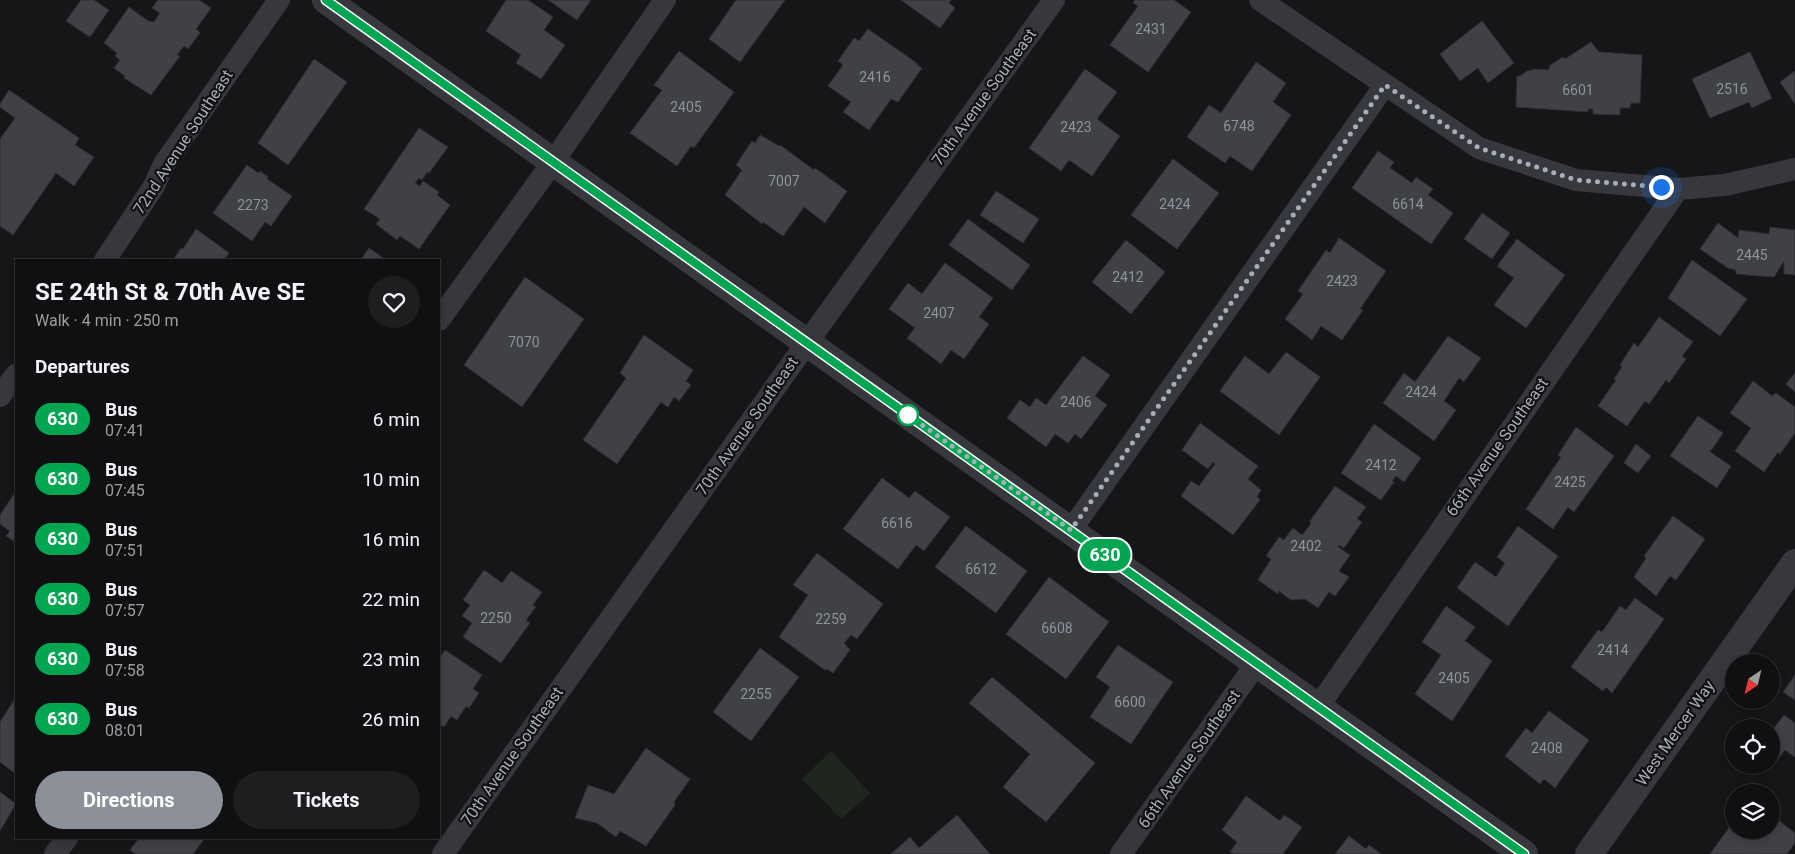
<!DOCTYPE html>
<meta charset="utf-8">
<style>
:root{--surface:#101012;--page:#1e1e20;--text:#f1f3f6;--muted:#9c9d9f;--line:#303032;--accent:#8c9099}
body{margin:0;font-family:Roboto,sans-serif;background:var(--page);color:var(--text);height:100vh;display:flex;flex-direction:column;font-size:19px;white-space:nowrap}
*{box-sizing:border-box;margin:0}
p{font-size:16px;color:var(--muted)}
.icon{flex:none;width:28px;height:28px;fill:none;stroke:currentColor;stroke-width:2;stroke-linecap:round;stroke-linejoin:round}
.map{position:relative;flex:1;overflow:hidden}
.side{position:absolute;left:15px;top:259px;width:425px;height:580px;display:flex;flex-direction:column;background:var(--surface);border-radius:0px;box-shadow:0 2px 8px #0003,0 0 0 1px var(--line)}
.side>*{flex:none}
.badge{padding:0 10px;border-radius:16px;font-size:18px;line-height:32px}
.needle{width:32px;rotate:215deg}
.tools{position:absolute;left:1725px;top:654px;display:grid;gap:10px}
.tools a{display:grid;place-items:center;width:55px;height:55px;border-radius:50%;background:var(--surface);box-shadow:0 2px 8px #0003,0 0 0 1px var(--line);font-size:25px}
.you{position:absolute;width:25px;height:25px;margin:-12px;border:4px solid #fff;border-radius:50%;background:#1a73e8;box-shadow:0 0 0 8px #1a73e833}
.map>.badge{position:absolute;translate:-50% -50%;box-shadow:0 0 0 2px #fff}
h2{padding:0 20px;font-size:19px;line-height:45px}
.round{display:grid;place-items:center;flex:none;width:52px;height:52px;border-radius:26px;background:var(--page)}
.summary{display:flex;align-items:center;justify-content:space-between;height:85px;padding:0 20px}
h1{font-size:24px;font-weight:700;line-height:38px}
.action{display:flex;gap:10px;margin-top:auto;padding:10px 20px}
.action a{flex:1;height:58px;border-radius:30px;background:var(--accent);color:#fff;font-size:20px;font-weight:700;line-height:58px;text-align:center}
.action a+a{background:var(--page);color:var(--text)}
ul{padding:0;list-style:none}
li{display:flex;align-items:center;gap:15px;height:60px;padding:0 20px}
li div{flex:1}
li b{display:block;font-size:19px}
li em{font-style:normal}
li .badge{min-width:55px;font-weight:700;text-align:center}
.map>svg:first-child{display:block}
</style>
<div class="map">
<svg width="1795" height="854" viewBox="0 0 1795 854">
<rect width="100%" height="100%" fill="#161618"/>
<!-- green -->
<path fill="#1e261f" d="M831,751L870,793L841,819L802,779Z"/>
<!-- building -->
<path fill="#404145" stroke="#303034" d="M81,0H94L109,10L90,37L66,21Z
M158,0H199L211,8L196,29L200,33L188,49L184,46L177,55L180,56L151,95L124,78L125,76L114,68L120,60L115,56L117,53L104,43L129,7L148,21L154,22L160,13L152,8Z
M506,0H528L553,17L544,30L565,45L541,79L516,63L521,55L486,31Z
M548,0H591L577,20Z
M736,0H785L740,62L709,39Z
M901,0H951L949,3L955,8L940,28Z
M1135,0H1174L1191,12L1148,72L1110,45L1138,6L1133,3Z
M1482,21L1514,63L1488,83L1478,68L1460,81L1440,54Z
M868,29L918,64L917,65L922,68L898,102L891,99L869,130L843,112L851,102L828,86L843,65L838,61L854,38L859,41Z
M1591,42L1599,52L1642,55L1640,103H1631L1630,108H1620V115L1593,114V109H1588V112L1516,107L1517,76H1520L1527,71L1533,70V69L1548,70L1550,68L1549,66L1563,57L1565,59Z
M679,51L734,92L694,148L691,146L677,166L630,133L662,90L654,85Z
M1750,52L1772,98L1752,108L1749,102L1710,118L1692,79Z
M314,59L347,82L288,165L258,143Z
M1256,62L1286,83L1273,102L1291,115L1252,171L1230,156L1225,163L1187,137L1209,105L1221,113Z
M1085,69L1117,92L1097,119L1120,136L1092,176L1069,160L1061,171L1029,148Z
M1795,71V104L1780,82Z
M9,90L79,138L75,145L94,157L74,186L56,173L13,235L0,226V139L15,118L0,107V104Z
M419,128L448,147L429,173L427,172L422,180L419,178L415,183L420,186L423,181L439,192L437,195L450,205L419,249L400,236L397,240L376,224L380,219L364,209Z
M760,135L779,146L780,145L814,170L815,168L847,191L825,223L804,207L783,236L763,222L762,224L725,195L742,170L736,165L752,141L755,143Z
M1378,151L1394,162L1390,168L1412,183L1416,177L1433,189L1428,195L1453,213L1431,244L1352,188Z
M1173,159L1219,193L1177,249L1131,215Z
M247,165L258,173L260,171L268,177L267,179L292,196L271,226L265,222L252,241L213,213Z
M996,191L1039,219L1023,243L980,215Z
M1482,213L1510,233L1492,259L1464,239Z
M968,219L1030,265L1012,290L949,245Z
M1718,223L1738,238L1739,230L1769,234L1770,227L1795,230V275L1784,274V261L1774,277L1736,274V270L1728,268L1700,249Z
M196,229L229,253L224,260H173L181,248L183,249Z
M1339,238L1386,271L1360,309L1363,310L1342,340L1321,326L1312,340L1285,319L1303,294L1298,291L1326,250L1330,253Z
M1517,239L1565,275L1526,328L1494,305L1514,278L1497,266Z
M1126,240L1165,272L1131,314L1092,282Z
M369,248L386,260H361Z
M1692,260L1747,299L1720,336L1668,298Z
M945,263L993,298L979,317L989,324L964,359L951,350L941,364L907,338L915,328L889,309L908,283L922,294Z
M525,277L584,319L522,407L464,365Z
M1659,317L1693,342L1682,356L1686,359L1669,383L1666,380L1649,404L1645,401L1627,426L1598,406L1616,380L1614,379L1622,367L1620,365L1634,343L1638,347Z
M644,335L693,370L686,381L691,385L679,401L674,397L668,407L661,402L617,464L583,440L626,378L620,373Z
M1448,336L1481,358L1464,382L1459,378L1444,401L1456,410L1434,441L1383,403L1404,373L1415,382Z
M1286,352L1320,377L1279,435L1220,391L1245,356L1269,374Z
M1083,356L1110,375L1095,396L1107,405L1081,439L1075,434L1068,443L1055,434L1046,447L1007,418L1020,400L1030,407L1036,398L1046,405Z
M1795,373V392L1786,384Z
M1753,381L1772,396L1776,393L1795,407V433L1780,454L1778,452L1764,472L1735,451L1751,428L1730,413Z
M1698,416L1723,433L1710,452L1731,466L1717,488L1670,456Z
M1200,423L1258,466L1248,479L1261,490L1257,497L1260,500L1233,535L1181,496L1191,481L1199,486L1215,464L1213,462L1208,469L1182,450Z
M1374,424L1421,458L1404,482L1396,476L1392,481L1394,482L1381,500L1341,473Z
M1576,427L1614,456L1574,512L1568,507L1553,529L1526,509L1561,457L1558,455Z
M1636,444L1651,456L1638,473L1624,463Z
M882,478L909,498L915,491L950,517L924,551L916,545L898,569L843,529Z
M1335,486L1366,507L1357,519L1362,522L1344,548L1339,545L1338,547L1350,555L1339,571L1349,577L1335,596L1329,592L1318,608L1305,599L1291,600L1279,591L1278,594L1258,580L1271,559L1266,556L1279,537L1284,540L1293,528L1302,535L1311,524L1310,521Z
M16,491V543L6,536L10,531L0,524V515Z
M1673,516L1705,539L1676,580L1670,576L1656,596L1634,577L1646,558L1644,556Z
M966,526L1027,571L996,613L935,567Z
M1518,526L1558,556L1508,626L1457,588L1475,562L1496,577L1505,563L1497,557Z
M817,553L883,604L857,639L851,635L844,643L850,650L833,673L827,669L825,670L779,637L808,595L793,585Z
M484,570L502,583L511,571L542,592L533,605L536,607L526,620L530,623L501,663L463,637L472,623L462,616L470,605L463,600Z
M1049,577L1109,622L1066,679L1006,634Z
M1635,598L1664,619L1612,693L1606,687L1603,691L1571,667L1598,630L1602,632L1620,606L1626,610Z
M1446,606L1475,627L1465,641L1492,661L1452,721L1415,694L1441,655L1422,642Z
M1118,645L1173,682L1131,744L1090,717L1110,687L1096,677Z
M760,648L799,677L751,741L713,712Z
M445,650L482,675L473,689L479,693L469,708L466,706L457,720L451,716L444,727L442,725L439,731V659Z
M1795,675V700L1783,692Z
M992,677L1095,763L1046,822L1003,787L1030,754L969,703Z
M16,697V774L0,762V722Z
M1549,711L1589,740L1555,788L1544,779L1540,784L1505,756L1526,728L1532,733Z
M1784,715L1795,723V757L1785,750L1774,764L1771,761V732Z
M646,748L690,779L674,802L675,805L646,846L620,831L616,837L597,823L575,818L588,785L614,794Z
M0,792L16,804L0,831Z
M1246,796L1280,821L1284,815L1302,827L1283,854H1234L1230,852L1237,842L1222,830Z
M957,815L990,854H891L910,837L919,848Z
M1777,819L1795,833V843L1787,854H1710L1734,821V830H1771V822Z
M1349,836L1366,849L1369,845L1381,854H1335Z
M139,838H205L193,854H136L130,850Z"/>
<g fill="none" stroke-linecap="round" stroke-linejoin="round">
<!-- minor -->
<path stroke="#37383d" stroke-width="22" d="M1260,0L1479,148L1576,180L1678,189L1725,185L1795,169
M105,260L154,186L164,164L279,0
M439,320L553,162L665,0
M0,396L16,375
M1071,530L1385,85
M1318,707L1678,189
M55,854L67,838
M443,854L796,358L1054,0
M1121,854L1257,663"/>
<!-- tertiary -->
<path stroke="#37383d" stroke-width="28" d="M326,0L1524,854
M1589,854L1795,563"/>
</g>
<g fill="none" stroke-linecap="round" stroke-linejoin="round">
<!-- line casing -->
<g stroke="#fff" stroke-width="11">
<path id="line" d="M326,0L1524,854"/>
</g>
<!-- line -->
<use href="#line" stroke="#00a651" stroke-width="8"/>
<!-- walk -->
<path stroke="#a8adb8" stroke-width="5" stroke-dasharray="0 9" d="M908,415L1071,530L1385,85L1479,148L1576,180L1661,187"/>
</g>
<!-- markers -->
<circle fill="#fff" stroke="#00a651" stroke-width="2.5" cx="908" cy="415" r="10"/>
<g text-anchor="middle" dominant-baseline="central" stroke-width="4.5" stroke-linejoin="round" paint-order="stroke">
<!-- number labels -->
<g font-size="14" fill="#8e929b">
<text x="1151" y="29">2431</text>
<text x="875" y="77">2416</text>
<text x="1732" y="89">2516</text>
<text x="1578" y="90">6601</text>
<text x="686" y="107">2405</text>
<text x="1239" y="126">6748</text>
<text x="1076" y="127">2423</text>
<text x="784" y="181">7007</text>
<text x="1175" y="204">2424</text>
<text x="1408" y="204">6614</text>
<text x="253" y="205">2273</text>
<text x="1752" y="255">2445</text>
<text x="1128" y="277">2412</text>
<text x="1342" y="281">2423</text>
<text x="939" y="313">2407</text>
<text x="524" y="342">7070</text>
<text x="1421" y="392">2424</text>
<text x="1076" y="402">2406</text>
<text x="1381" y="465">2412</text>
<text x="1570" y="482">2425</text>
<text x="897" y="523">6616</text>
<text x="1306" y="546">2402</text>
<text x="981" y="569">6612</text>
<text x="496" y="618">2250</text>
<text x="831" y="619">2259</text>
<text x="1057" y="628">6608</text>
<text x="1613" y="650">2414</text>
<text x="1454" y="678">2405</text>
<text x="756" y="694">2255</text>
<text x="1130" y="702">6600</text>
<text x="1547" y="748">2408</text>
</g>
<!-- street labels -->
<g font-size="16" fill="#a8adb8" stroke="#111113">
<text transform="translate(984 97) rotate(-54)">70th Avenue Southeast</text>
<text transform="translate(183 142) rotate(-57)">72nd Avenue Southeast</text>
<text transform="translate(747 426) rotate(-55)">70th Avenue Southeast</text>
<text transform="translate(1497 447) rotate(-55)">66th Avenue Southeast</text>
<text transform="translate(1675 733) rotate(-55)">West Mercer Way</text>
<text transform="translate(512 756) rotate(-55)">70th Avenue Southeast</text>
<text transform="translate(1189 759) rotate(-55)">66th Avenue Southeast</text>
</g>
</g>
</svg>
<div class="tools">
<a><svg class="needle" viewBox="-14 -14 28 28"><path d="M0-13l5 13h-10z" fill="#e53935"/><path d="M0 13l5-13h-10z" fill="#9c9d9f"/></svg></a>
<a><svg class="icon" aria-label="locate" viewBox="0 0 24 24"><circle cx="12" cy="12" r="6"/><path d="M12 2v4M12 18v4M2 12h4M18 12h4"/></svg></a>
<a><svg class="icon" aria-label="layers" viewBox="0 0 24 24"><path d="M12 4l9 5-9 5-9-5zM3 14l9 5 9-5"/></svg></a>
</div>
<div class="you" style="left:1661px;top:187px"></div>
<b class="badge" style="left:1105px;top:555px;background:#00a651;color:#fff">630</b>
<section class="side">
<div class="summary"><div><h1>SE 24th St &amp; 70th Ave SE</h1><p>Walk · 4 min · 250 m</p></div><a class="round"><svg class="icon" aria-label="heart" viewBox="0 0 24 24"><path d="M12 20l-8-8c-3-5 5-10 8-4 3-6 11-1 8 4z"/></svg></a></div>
<h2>Departures</h2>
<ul>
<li><span class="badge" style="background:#00a651;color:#fff">630</span><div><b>Bus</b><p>07:41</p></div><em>6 min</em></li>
<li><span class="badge" style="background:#00a651;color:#fff">630</span><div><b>Bus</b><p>07:45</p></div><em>10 min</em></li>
<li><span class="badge" style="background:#00a651;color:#fff">630</span><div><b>Bus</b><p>07:51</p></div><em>16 min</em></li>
<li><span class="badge" style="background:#00a651;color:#fff">630</span><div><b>Bus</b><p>07:57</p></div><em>22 min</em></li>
<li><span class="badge" style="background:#00a651;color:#fff">630</span><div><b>Bus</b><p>07:58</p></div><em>23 min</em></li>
<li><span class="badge" style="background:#00a651;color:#fff">630</span><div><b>Bus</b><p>08:01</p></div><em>26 min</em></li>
</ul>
<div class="action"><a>Directions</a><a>Tickets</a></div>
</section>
</div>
